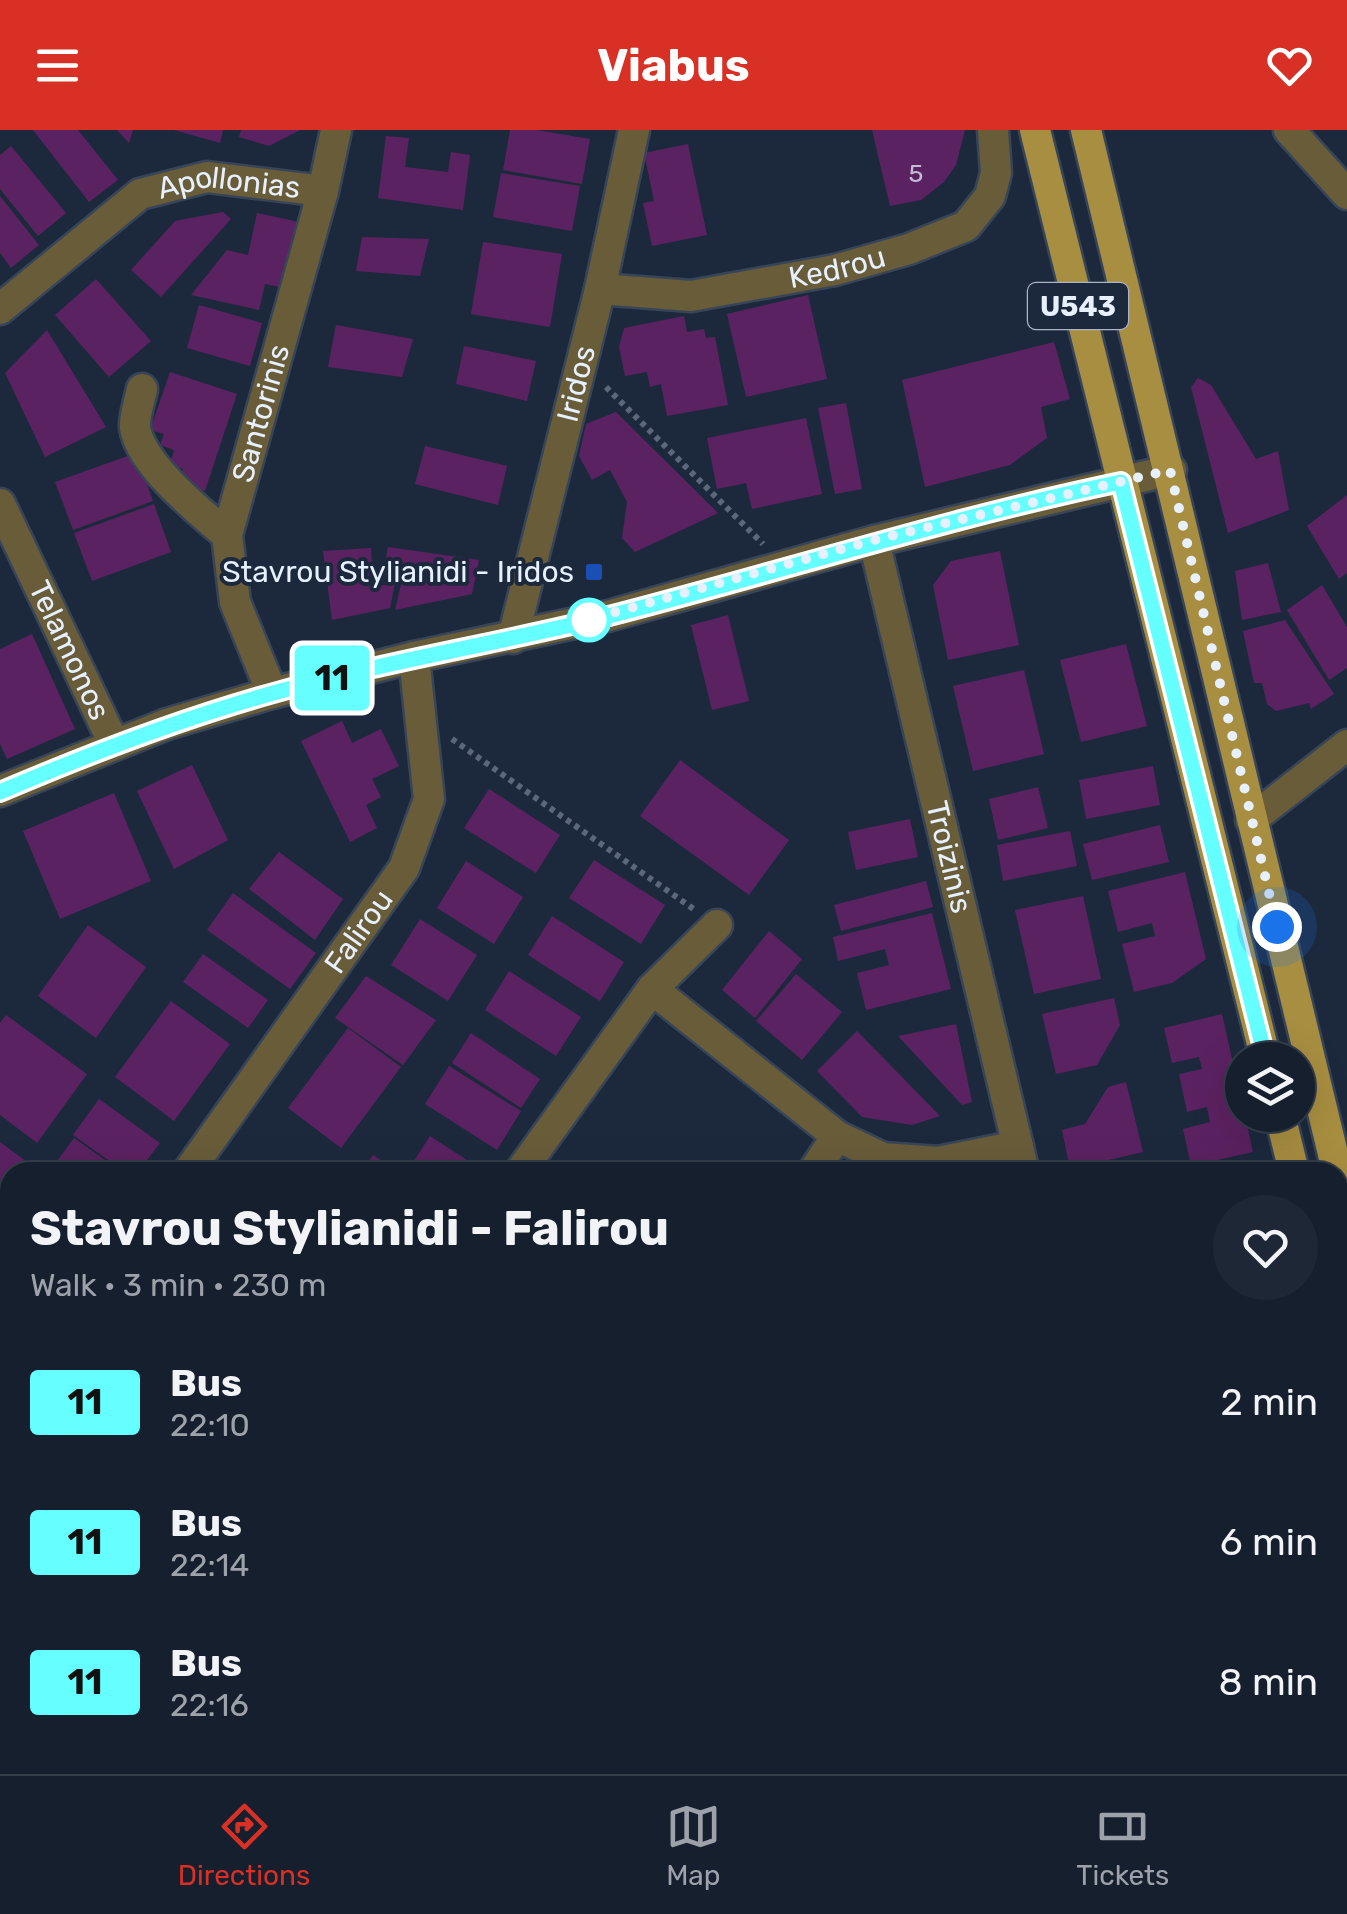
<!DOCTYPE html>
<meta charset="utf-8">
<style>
:root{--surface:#151f2e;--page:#1e2736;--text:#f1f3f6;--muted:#9da2aa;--line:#343d4a;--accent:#d93025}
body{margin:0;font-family:Rubik,sans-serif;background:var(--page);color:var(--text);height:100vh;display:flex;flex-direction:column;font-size:38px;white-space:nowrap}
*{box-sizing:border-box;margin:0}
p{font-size:32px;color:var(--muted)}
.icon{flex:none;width:55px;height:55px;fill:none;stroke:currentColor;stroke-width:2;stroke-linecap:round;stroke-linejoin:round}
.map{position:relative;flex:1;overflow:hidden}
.panel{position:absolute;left:0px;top:1032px;width:1348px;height:612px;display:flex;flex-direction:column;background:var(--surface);border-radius:30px 30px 0 0;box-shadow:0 10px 40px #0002,0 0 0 2px var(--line)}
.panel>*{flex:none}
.badge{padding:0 20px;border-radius:8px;font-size:35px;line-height:65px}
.tools{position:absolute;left:1225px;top:912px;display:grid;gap:20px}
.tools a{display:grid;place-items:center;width:90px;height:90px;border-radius:50%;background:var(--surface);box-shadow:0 10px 40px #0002,0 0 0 2px var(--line);font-size:50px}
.you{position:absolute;width:50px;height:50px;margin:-25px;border:8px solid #fff;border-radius:50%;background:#1a73e8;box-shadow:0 0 0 15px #1a73e833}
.map>.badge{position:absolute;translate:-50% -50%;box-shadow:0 0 0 5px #fff}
.round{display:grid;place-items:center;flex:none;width:105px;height:105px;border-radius:52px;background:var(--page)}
.summary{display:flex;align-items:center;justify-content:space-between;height:170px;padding:0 30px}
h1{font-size:48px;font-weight:700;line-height:75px}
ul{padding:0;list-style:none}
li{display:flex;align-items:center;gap:30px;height:140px;padding:0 30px}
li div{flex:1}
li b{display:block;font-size:38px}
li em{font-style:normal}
li .badge{min-width:110px;font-weight:700;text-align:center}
header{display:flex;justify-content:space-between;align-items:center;height:130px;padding:0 30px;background:var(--accent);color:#fff;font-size:45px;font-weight:700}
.dock{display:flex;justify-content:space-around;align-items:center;height:140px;border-top:2px solid var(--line);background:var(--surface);font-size:28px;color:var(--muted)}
.dock a{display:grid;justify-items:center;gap:5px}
.dock .current{color:var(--accent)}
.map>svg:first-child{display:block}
</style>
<header><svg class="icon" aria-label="menu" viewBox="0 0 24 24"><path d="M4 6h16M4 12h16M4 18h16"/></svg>Viabus<svg class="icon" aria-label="heart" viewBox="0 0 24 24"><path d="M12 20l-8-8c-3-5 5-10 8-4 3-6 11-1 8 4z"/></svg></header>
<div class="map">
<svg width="1347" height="1644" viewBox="0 0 1347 1644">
<rect width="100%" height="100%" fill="#1c293d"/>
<!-- building -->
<path fill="#5b2261" d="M33,0H78L118,50L89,72Z
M117,0H133L129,13Z
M174,0H223L220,13Z
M241,0H300L269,16L239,7Z
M510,0H536L590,9L582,54L503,40Z
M872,0H965L956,35L944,52L921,70L890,76Z
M386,6L409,8L405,37L448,42L451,22L470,25L463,80L378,68Z
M688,14L707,105L652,116L643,73L654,71L644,23Z
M11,16L66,83L38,106L0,59V25Z
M501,43L580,56L572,101L493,87Z
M0,66L39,115L11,138L0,123Z
M223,82L231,89L161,167L131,140L175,91Z
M257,83L299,92L284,158L265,154L259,180L191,165L227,120L248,125Z
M362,107L429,109L420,146L356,141Z
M483,112L562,124L550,197L471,184Z
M96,149L151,211L109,247L55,185Z
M808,165L827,249L746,267L727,184Z
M199,175L262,193L250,236L187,218Z
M684,186L687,202L704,199L706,208L715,207L728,275L667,286L661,254L650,257L647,242L625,246L619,217L624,198Z
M336,195L413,209L402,247L328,237Z
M47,200L106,297L45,327L5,243Z
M1054,212L1070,269L1041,277L1047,308L1010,335L925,357L902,250Z
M464,216L536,231L527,271L456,254Z
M170,242L237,264L205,361L179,352L183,339L170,334L174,320L160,315L164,304L150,300Z
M1198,248L1211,255L1256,329L1278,321L1289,380L1228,403L1191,257Z
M846,273L862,359L835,364L818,278Z
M616,282L718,383L635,422L622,408L627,372L610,340L592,350L579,326L586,294Z
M806,288L822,364L752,379L746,353L717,359L707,308Z
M425,316L507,336L498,375L415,354Z
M136,323L153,371L73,400L55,352Z
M1347,365V443L1339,449L1307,396Z
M154,374L171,422L92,451L74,403Z
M388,417L479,430L472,464L395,480L402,450L382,448Z
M371,418L373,456L395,454L390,478L332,490L323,421Z
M1000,421L1019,515L948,530L933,455L951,431Z
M1268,433L1281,482L1242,490L1235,441Z
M1322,455L1347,497V538L1329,550L1287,480Z
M728,485L749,571L712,580L691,495Z
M1285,490L1334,564L1311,579L1309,573L1276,581L1267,574L1262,553H1254L1243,501Z
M32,504L75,599L7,629L0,614V519Z
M1126,514L1147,596L1081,612L1060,530Z
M1024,540L1044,624L973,641L953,556Z
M342,591L352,613L381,599L399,636L372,649L381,667L366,675L377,698L350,712L301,611Z
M680,630L789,710L749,765L640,686Z
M192,635L228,710L174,739L137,661Z
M1153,636L1160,675L1086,689L1079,650Z
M1038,657L1048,698L998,710L989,669Z
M489,659L560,705L536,743L464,698Z
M114,663L151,751L60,789L23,701Z
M910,689L918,727L856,740L848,702Z
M1160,695L1169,732L1092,750L1083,714Z
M1070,701L1077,736L1003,751L997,715Z
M279,722L343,769L315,810L249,759Z
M594,730L665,775L641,814L569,768Z
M466,731L523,767L494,814L437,778Z
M1185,742L1206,829L1172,853L1134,862L1122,814L1155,806L1152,793L1118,802L1108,761Z
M926,751L933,777L841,801L834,775Z
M233,763L316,823L290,859L207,800Z
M1083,766L1101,849L1034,864L1015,780Z
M932,783L951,859L866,880L857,843L889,835L885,819L838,831L833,807Z
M552,786L624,832L600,871L528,825Z
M420,789L477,825L448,871L391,835Z
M88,795L146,837L96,908L38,866Z
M769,801L802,829L755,888L722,860Z
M203,824L268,870L248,898L183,852Z
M509,841L581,887L556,926L485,880Z
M796,844L842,882L802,930L756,891Z
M366,846L436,890L403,935L335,888Z
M1114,868L1120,895L1097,935L1056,944L1042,884Z
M171,871L230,914L174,991L115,947Z
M1222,884L1253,1022L1191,1036L1183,999L1210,992L1207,977L1187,982L1179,944L1202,939L1199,927L1172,933L1164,898Z
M6,885L87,944L37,1013L0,985V893Z
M956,894L972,972L962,975L898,906Z
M348,898L401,937L341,1018L288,978Z
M857,901L940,986L912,995L862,987L817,941Z
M471,903L540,949L521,978L452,933Z
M449,936L521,981L497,1020L425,974Z
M1126,952L1143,1022L1070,1039L1062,1000L1085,994L1108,957Z
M99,969L160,1013L138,1042H125L73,1005Z
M430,1006L473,1034L467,1042H419L410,1037Z
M74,1008L122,1042H49Z
M0,1012L27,1032L19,1042H10L7,1058L0,1053Z
M373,1025L399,1042H361Z
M10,1088V1152L0,1144V1102Z
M0,1184L10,1195V1216L0,1225Z
M1347,1399V1489L1338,1493V1400Z
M6,1500L10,1505V1611L0,1620V1505Z
M1347,1599V1644H1288L1286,1635H1338V1601Z
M29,1635H117L107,1644H19Z
M264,1635H333L324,1644H254Z
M432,1635H492L502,1644H424Z
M522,1635H552L544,1644H532Z
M609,1635H666L658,1644H618Z
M776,1635H778L786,1644H766Z
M827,1635H859L851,1644H836Z
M923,1635H985L992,1644H930Z
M1215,1635H1258L1261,1644H1192Z"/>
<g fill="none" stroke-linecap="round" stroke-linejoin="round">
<!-- minor casing -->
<g stroke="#384558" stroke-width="35">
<g id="minor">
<path d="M1289,0L1347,64"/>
<path id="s1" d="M600,159L691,166L835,140L909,119L966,96L990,66L996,43L993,0"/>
<path id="s2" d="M0,179L140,64L207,47L323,61"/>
<path d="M142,259C140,270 134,286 135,298C142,336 199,381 227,405"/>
<path id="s3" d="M0,374L114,614"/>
<path id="s4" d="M874,411L1024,1042"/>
<path id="s5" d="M513,508L600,159L634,0"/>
<path id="s6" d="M272,563L235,472L227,405L323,61L336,0"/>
<path d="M0,661L167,594L272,563L414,527L608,486L874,411L1171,340"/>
<path d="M1251,690L1347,615"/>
<path d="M652,859L837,1006L883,1028L938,1032L1018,1016"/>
<path id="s7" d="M188,1042L404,738L429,669L414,527"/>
<path d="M520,1042L652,859L717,795"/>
<path d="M813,1042L837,1006"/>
<path d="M0,1292L10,1282"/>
<path d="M0,1435L10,1447"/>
<path d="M1338,1571L1347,1568"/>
<path d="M175,1635L183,1644"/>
<path d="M372,1644L381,1635"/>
<path d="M705,1644L713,1635"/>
<path d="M1111,1644L1128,1635"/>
</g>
</g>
<!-- major casing -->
<g stroke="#384558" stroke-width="35">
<path id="major" d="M1035,0L1266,930
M1086,0L1347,1082
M1280,985L1294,1042
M1338,1224L1347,1264"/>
</g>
<!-- path -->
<path stroke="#5c687a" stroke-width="6" stroke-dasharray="5 5" stroke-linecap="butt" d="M606,257L763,414
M452,609L695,780"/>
<!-- minor -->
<use href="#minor" stroke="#685c39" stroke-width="30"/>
<!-- major -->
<use href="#major" stroke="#a88e40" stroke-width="30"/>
</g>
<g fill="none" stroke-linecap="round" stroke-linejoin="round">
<!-- line casing -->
<g stroke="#fff" stroke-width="22">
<path id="line" d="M0,662C89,624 177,590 270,564C382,532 496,514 609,486C780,442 948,388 1121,352L1266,930"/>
</g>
<!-- line -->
<use href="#line" stroke="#6ff" stroke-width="15"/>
<!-- walk -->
<path stroke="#e7f0fe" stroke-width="10" stroke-dasharray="0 18" d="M589,490L576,493L874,410L1170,340L1277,797"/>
</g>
<!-- markers -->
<rect fill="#1a4fb4" stroke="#1c293d" stroke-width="4" x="584" y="432" width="20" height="20" rx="5"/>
<circle fill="#fff" stroke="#6ff" stroke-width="5" cx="589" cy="490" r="20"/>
<g text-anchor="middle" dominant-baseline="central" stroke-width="8" stroke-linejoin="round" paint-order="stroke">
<!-- number labels -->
<g font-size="25" fill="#c4bcd7">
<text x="916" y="43">5</text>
</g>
<!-- shield labels -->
<rect fill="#1c293d" stroke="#aab4c4" stroke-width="2.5" x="1028" y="153" width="100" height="46" rx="8"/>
<g font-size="28" font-weight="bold" fill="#e7f0fe">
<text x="1078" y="176">U543</text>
</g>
<!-- street labels -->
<g font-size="30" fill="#e7f0fe" stroke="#1c293d">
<text stroke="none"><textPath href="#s2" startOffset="272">Apollonias</textPath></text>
<text stroke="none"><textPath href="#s1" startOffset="240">Kedrou</textPath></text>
<text stroke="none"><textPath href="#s5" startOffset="262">Iridos</textPath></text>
<text stroke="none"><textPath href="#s6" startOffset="292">Santorinis</textPath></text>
<text stroke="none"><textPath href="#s3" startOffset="162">Telamonos</textPath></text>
<text stroke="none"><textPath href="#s4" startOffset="325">Troizinis</textPath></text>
<text stroke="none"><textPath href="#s7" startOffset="295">Falirou</textPath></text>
</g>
<!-- poi labels -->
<g font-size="30" fill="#e7f0fe" stroke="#1c293d" text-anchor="end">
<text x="574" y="442">Stavrou Stylianidi - Iridos</text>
</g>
</g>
</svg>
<div class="tools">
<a><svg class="icon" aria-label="layers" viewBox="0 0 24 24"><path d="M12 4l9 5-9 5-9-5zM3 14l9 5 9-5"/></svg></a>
</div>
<div class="you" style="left:1277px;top:797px"></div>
<b class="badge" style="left:332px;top:548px;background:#6ff;color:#111">11</b>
<section class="panel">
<div class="summary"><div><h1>Stavrou Stylianidi - Falirou</h1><p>Walk · 3 min · 230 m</p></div><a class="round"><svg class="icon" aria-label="heart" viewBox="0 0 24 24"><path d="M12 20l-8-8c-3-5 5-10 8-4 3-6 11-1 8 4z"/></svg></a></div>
<ul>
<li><span class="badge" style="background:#6ff;color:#111">11</span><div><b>Bus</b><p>22:10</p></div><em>2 min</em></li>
<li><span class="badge" style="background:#6ff;color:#111">11</span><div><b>Bus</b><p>22:14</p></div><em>6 min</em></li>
<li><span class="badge" style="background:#6ff;color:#111">11</span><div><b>Bus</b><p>22:16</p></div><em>8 min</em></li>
</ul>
</section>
</div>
<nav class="dock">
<a class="current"><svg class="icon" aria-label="directions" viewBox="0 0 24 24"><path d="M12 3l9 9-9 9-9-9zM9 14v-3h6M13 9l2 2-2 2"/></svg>Directions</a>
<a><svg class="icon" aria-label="map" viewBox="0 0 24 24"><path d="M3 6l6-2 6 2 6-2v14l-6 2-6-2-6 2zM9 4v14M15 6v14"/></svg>Map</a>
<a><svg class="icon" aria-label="tickets" viewBox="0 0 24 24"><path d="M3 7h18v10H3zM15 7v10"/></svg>Tickets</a>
</nav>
